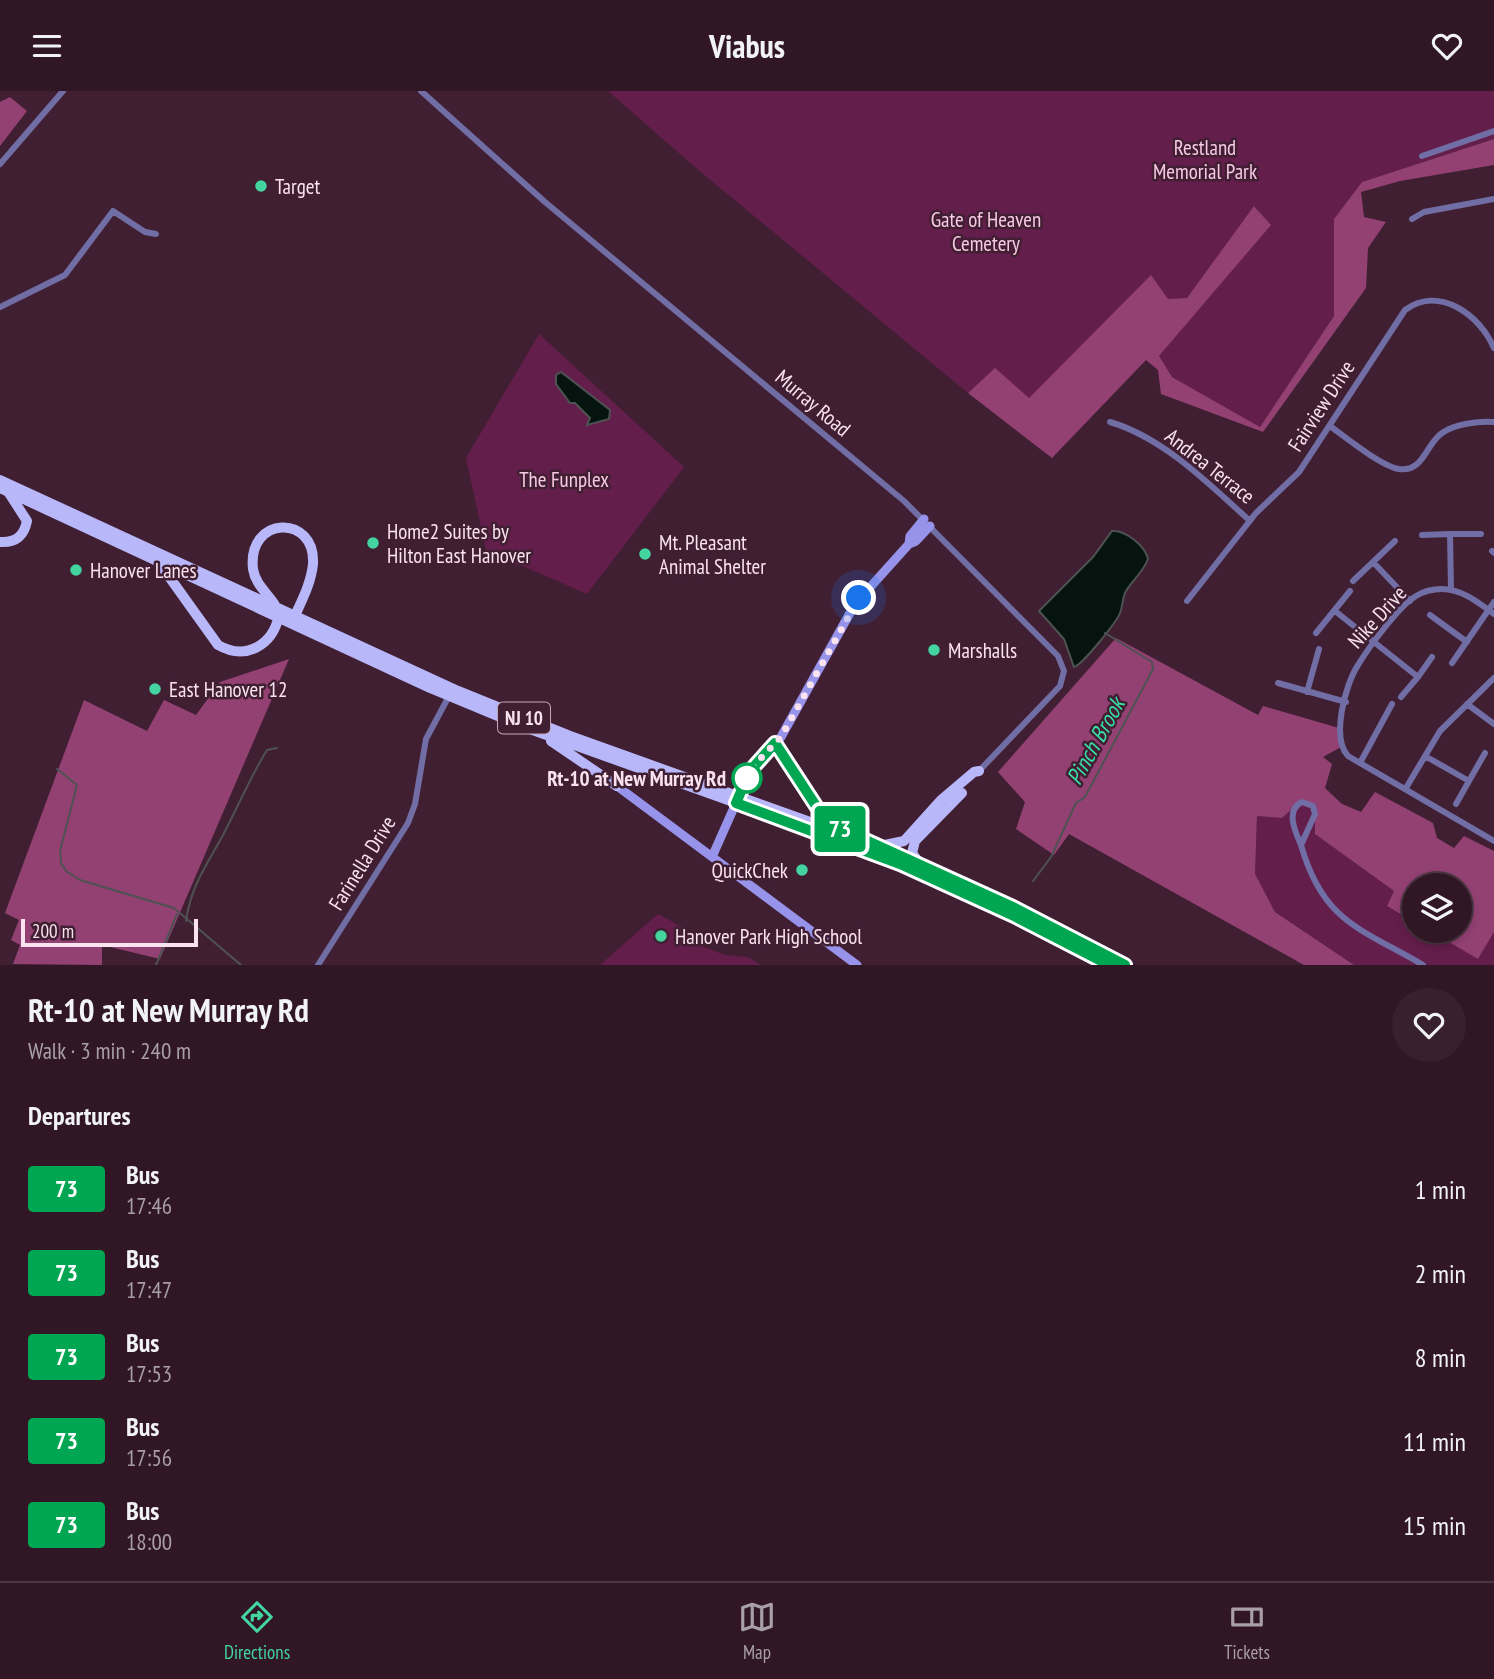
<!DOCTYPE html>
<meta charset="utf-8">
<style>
:root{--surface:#311726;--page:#39202e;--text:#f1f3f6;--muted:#a89fa7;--line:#4c3643;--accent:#43d4a0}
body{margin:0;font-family:"PT Sans Narrow",sans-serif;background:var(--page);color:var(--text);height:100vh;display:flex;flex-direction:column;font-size:26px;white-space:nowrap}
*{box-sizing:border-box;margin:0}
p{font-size:23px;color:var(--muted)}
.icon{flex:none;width:38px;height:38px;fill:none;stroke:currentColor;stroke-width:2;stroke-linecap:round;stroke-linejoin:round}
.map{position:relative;height:874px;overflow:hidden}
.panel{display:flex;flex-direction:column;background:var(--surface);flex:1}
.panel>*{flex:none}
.badge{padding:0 14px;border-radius:5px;font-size:24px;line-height:46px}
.tools{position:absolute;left:1402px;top:782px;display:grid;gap:14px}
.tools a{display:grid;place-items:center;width:70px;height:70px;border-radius:50%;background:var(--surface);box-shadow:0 4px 10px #0003,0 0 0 2px var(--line);font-size:35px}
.scale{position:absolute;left:21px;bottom:18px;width:177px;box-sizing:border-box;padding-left:7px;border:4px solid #fae2ef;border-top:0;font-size:19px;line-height:24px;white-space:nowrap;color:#fae2ef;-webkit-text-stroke:5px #411f33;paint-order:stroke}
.you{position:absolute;width:35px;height:35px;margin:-18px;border:5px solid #fff;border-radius:50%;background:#1a73e8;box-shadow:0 0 0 10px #1a73e833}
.map>.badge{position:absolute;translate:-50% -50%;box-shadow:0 0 0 4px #fff}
h2{padding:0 28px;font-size:26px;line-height:63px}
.round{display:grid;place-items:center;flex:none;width:74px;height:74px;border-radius:37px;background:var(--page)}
.head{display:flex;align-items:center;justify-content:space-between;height:119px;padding:0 28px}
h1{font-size:33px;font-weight:600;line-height:52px}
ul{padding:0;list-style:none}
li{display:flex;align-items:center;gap:21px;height:84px;padding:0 28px}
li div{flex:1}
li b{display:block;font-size:26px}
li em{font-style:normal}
li .badge{min-width:77px;font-weight:700;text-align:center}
header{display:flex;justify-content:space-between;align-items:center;height:91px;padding:0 28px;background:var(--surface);font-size:32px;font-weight:600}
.menu{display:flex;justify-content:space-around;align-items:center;height:98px;border-top:2px solid var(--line);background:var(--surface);font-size:19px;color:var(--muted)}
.menu a{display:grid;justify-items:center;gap:4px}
.menu .current{color:var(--accent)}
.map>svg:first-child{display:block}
</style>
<header><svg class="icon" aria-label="menu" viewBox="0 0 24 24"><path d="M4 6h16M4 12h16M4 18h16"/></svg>Viabus<svg class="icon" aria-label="heart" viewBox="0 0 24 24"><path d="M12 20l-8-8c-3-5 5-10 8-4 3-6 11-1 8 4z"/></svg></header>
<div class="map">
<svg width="1494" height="874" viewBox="0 0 1494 874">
<rect width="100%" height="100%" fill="#411f33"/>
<!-- green -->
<path fill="#641e4b" d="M608,0H1494V48L1362,91L1334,128V225L1260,336L1172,286L1159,265L1270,134L1255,115L1187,207L1168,208L1151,185L1029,307L995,278L968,302L696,77Z
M539,243L684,376L587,503L523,475L488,468L466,367Z
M1303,708L1315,715V743L1394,800L1387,815L1414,831V840H1430L1478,868L1494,841V874H1354L1275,821L1255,783L1257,725L1282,727Z
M658,823L680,835L699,854L725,864L748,866L761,874H600Z"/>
<!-- forest -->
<path fill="#934173" d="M10,6L27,20L0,55V11Z
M1494,48V74L1400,90L1361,101L1364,126L1386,131L1368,157L1366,197L1263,341L1161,303L1158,279L1146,269L1052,367L968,302L995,277L1029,307L1151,184L1168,208L1187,207L1254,115L1271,134L1159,265L1172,286L1260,336L1334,225V128L1362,91Z
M1116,547L1258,624L1263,615L1339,637L1341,656L1323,666L1332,673L1325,697L1342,713L1361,721L1375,701L1433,732L1437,747L1454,757L1464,745L1494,760V841L1478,868L1430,840H1460V794H1414V831L1387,815L1394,800L1315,743V716L1303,708L1282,727L1257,725L1255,783L1275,821L1354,874H1304L1069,743L1054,764L1016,738L1025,711L998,681Z
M289,568L160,868L102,854V874L13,873L20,854L11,849L19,829L5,822L84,609L147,640L164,609L196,624L220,591Z"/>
<!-- water -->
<path fill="#05140e" stroke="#4e5252" stroke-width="2" d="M561,281L610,319L609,328L587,334L590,327L575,312H570L556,293V284Z
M1112,440C1126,439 1145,455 1148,468C1143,481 1133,489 1126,500C1122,507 1123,515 1120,522C1116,532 1082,574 1074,576L1064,548L1039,520L1093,466Z"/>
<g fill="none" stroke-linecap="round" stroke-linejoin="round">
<!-- stream -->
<path stroke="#4e5252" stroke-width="2" d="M57,678L77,694L60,760L61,772L66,780L80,789L174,817L241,874
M1033,790L1051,766L1076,712L1085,706L1153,578L1152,571L1105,542
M186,830C191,795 206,775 222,746C238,716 249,688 267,659L277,657
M156,874L177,823"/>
<!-- street -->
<path stroke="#706ea5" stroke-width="6" d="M421,0L545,111L904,410L1058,565L1064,580L1060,595L979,680
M1422,65L1494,40
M0,73L63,0
M1412,128L1424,121L1494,108
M0,216L65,184L113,120L145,141L156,143
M1110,331C1164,347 1209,393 1250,430
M1330,335C1345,346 1381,375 1399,378C1424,381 1425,354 1442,342C1455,333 1478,330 1494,331
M1422,444L1450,443
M1492,460L1494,462
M1373,471L1410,510
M1353,490L1395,450
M1451,499L1450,443H1481
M1187,510L1256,422L1299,381L1405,219C1439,194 1480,224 1494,257
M1335,520L1418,586L1401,606
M1494,523C1479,512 1462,498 1442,498C1433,498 1424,500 1416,505C1399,515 1369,556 1358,574C1345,594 1331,647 1348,665L1494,750
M1430,524L1467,551
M1316,542L1350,500
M1452,572L1494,511
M1418,586L1432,566
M1278,592L1346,611
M1307,601L1319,558
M1467,613L1494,633
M1425,665L1469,690L1456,713
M1360,672L1392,613
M1469,690L1485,662
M1406,697L1440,640L1494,587
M1302,711L1313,715L1315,723L1301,754C1295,740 1285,719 1302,711Z
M1301,754C1323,831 1360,837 1423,874
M318,874L408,732L415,713L426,648L449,605"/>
<!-- secondary -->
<path stroke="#9793ea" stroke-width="9" d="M909,453L910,445L924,428
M617,695L857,874
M712,766L748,685L781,646L855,513L909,453L916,450L930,435"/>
<!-- primary -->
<path stroke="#b8b7fa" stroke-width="10" d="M0,389L458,600L570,645L877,755L1013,816L1125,874
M0,397L430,597L527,637L853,754L981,810L1109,874
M0,451C16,452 24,445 27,430L9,402
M160,473L218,554C246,570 273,554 279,524C275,506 256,498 253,478C247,424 316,423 313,473C311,493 301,511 293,529
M551,650L617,695
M774,652L820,721L835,735
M880,755L904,750L941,709L974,681L979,680
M920,773L912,762L915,750L962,702"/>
</g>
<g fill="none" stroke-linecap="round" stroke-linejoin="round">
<!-- line casing -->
<g stroke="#fff" stroke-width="16">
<path id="line" d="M1109,874L1014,825L900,773L736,712L750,680L775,652L820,721L837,736L1013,816L1125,874"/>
</g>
<!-- line -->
<use href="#line" stroke="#00a651" stroke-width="10"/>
<!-- walk -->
<path stroke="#fae2ef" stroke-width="7" stroke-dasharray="0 12.6" d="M747,687L760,668L781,646L859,507"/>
</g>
<!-- markers -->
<g fill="#43d4a0" stroke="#411f33" stroke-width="2.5">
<circle cx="261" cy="95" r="7"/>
<circle cx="373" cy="452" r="7"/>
<circle cx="645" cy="463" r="7"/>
<circle cx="76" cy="479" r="7"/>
<circle cx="934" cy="559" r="7"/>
<circle cx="155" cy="598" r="7"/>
<circle cx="802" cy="779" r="7"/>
<circle cx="661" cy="845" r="7"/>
</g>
<circle fill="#fff" stroke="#00a651" stroke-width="3.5" cx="747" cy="687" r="14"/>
<g text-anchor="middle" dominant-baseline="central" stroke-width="5" stroke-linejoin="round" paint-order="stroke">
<!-- shield labels -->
<rect fill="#411f33" stroke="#c2a8b7" stroke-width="2" x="498" y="611.5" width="52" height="31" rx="5"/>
<g font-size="19" font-weight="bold" fill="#fae2ef">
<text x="524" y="627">NJ 10</text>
</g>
<!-- park labels -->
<g font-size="21" fill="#f8c9e2" stroke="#411f33">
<text x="1205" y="56">Restland<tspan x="1205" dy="24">Memorial Park</tspan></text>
<text x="986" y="128">Gate of Heaven<tspan x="986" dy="24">Cemetery</tspan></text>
<text x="564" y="388">The Funplex</text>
</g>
<!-- poi labels -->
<g font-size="21" fill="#fae2ef" stroke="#411f33" text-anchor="start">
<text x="275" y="95">Target</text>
<text x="387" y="440">Home2 Suites by<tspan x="387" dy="24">Hilton East Hanover</tspan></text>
<text x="659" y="451">Mt. Pleasant<tspan x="659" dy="24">Animal Shelter</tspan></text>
<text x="90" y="479">Hanover Lanes</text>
<text x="948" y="559">Marshalls</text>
<text x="169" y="598">East Hanover 12</text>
<text x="788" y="779" text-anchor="end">QuickChek</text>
<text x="675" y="845">Hanover Park High School</text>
</g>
<!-- street labels -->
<g font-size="21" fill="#fae2ef" stroke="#411f33">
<text transform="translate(813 312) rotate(40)">Murray Road</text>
<text transform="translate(1321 315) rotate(-57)">Fairview Drive</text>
<text transform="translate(1210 375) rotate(38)">Andrea Terrace</text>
<text transform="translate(1377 526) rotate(-48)">Nike Drive</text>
<text transform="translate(362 772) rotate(-58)">Farinella Drive</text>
</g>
<!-- stop labels -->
<g font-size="21" font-weight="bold" fill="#fae2ef" stroke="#411f33" text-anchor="end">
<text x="726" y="687">Rt-10 at New Murray Rd</text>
</g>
<!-- water labels -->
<g font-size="23" font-style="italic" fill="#39e0a7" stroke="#411f33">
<text transform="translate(1095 650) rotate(-61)">Pinch Brook</text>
</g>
</g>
</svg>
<div class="tools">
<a><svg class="icon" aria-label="layers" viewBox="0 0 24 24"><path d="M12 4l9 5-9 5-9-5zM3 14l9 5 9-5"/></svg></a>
</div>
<div class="scale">200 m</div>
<div class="you" style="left:859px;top:507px"></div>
<b class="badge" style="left:840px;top:738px;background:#00a651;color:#fff">73</b>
</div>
<section class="panel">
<div class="head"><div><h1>Rt-10 at New Murray Rd</h1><p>Walk · 3 min · 240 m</p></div><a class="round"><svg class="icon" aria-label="heart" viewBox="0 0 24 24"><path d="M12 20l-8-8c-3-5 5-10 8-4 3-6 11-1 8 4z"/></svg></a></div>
<h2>Departures</h2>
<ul>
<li><span class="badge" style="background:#00a651;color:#fff">73</span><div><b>Bus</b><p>17:46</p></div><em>1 min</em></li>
<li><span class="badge" style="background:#00a651;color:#fff">73</span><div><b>Bus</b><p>17:47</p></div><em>2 min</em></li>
<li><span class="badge" style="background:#00a651;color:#fff">73</span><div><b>Bus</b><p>17:53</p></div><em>8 min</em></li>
<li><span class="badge" style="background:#00a651;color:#fff">73</span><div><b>Bus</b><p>17:56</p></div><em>11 min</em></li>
<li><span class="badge" style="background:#00a651;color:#fff">73</span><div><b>Bus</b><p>18:00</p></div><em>15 min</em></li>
</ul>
</section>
<nav class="menu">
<a class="current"><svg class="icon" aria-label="directions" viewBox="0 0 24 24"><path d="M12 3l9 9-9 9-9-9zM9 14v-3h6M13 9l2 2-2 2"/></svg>Directions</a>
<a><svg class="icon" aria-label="map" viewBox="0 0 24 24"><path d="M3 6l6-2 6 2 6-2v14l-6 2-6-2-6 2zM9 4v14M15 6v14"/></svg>Map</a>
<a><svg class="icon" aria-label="tickets" viewBox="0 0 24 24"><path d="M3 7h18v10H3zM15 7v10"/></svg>Tickets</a>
</nav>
